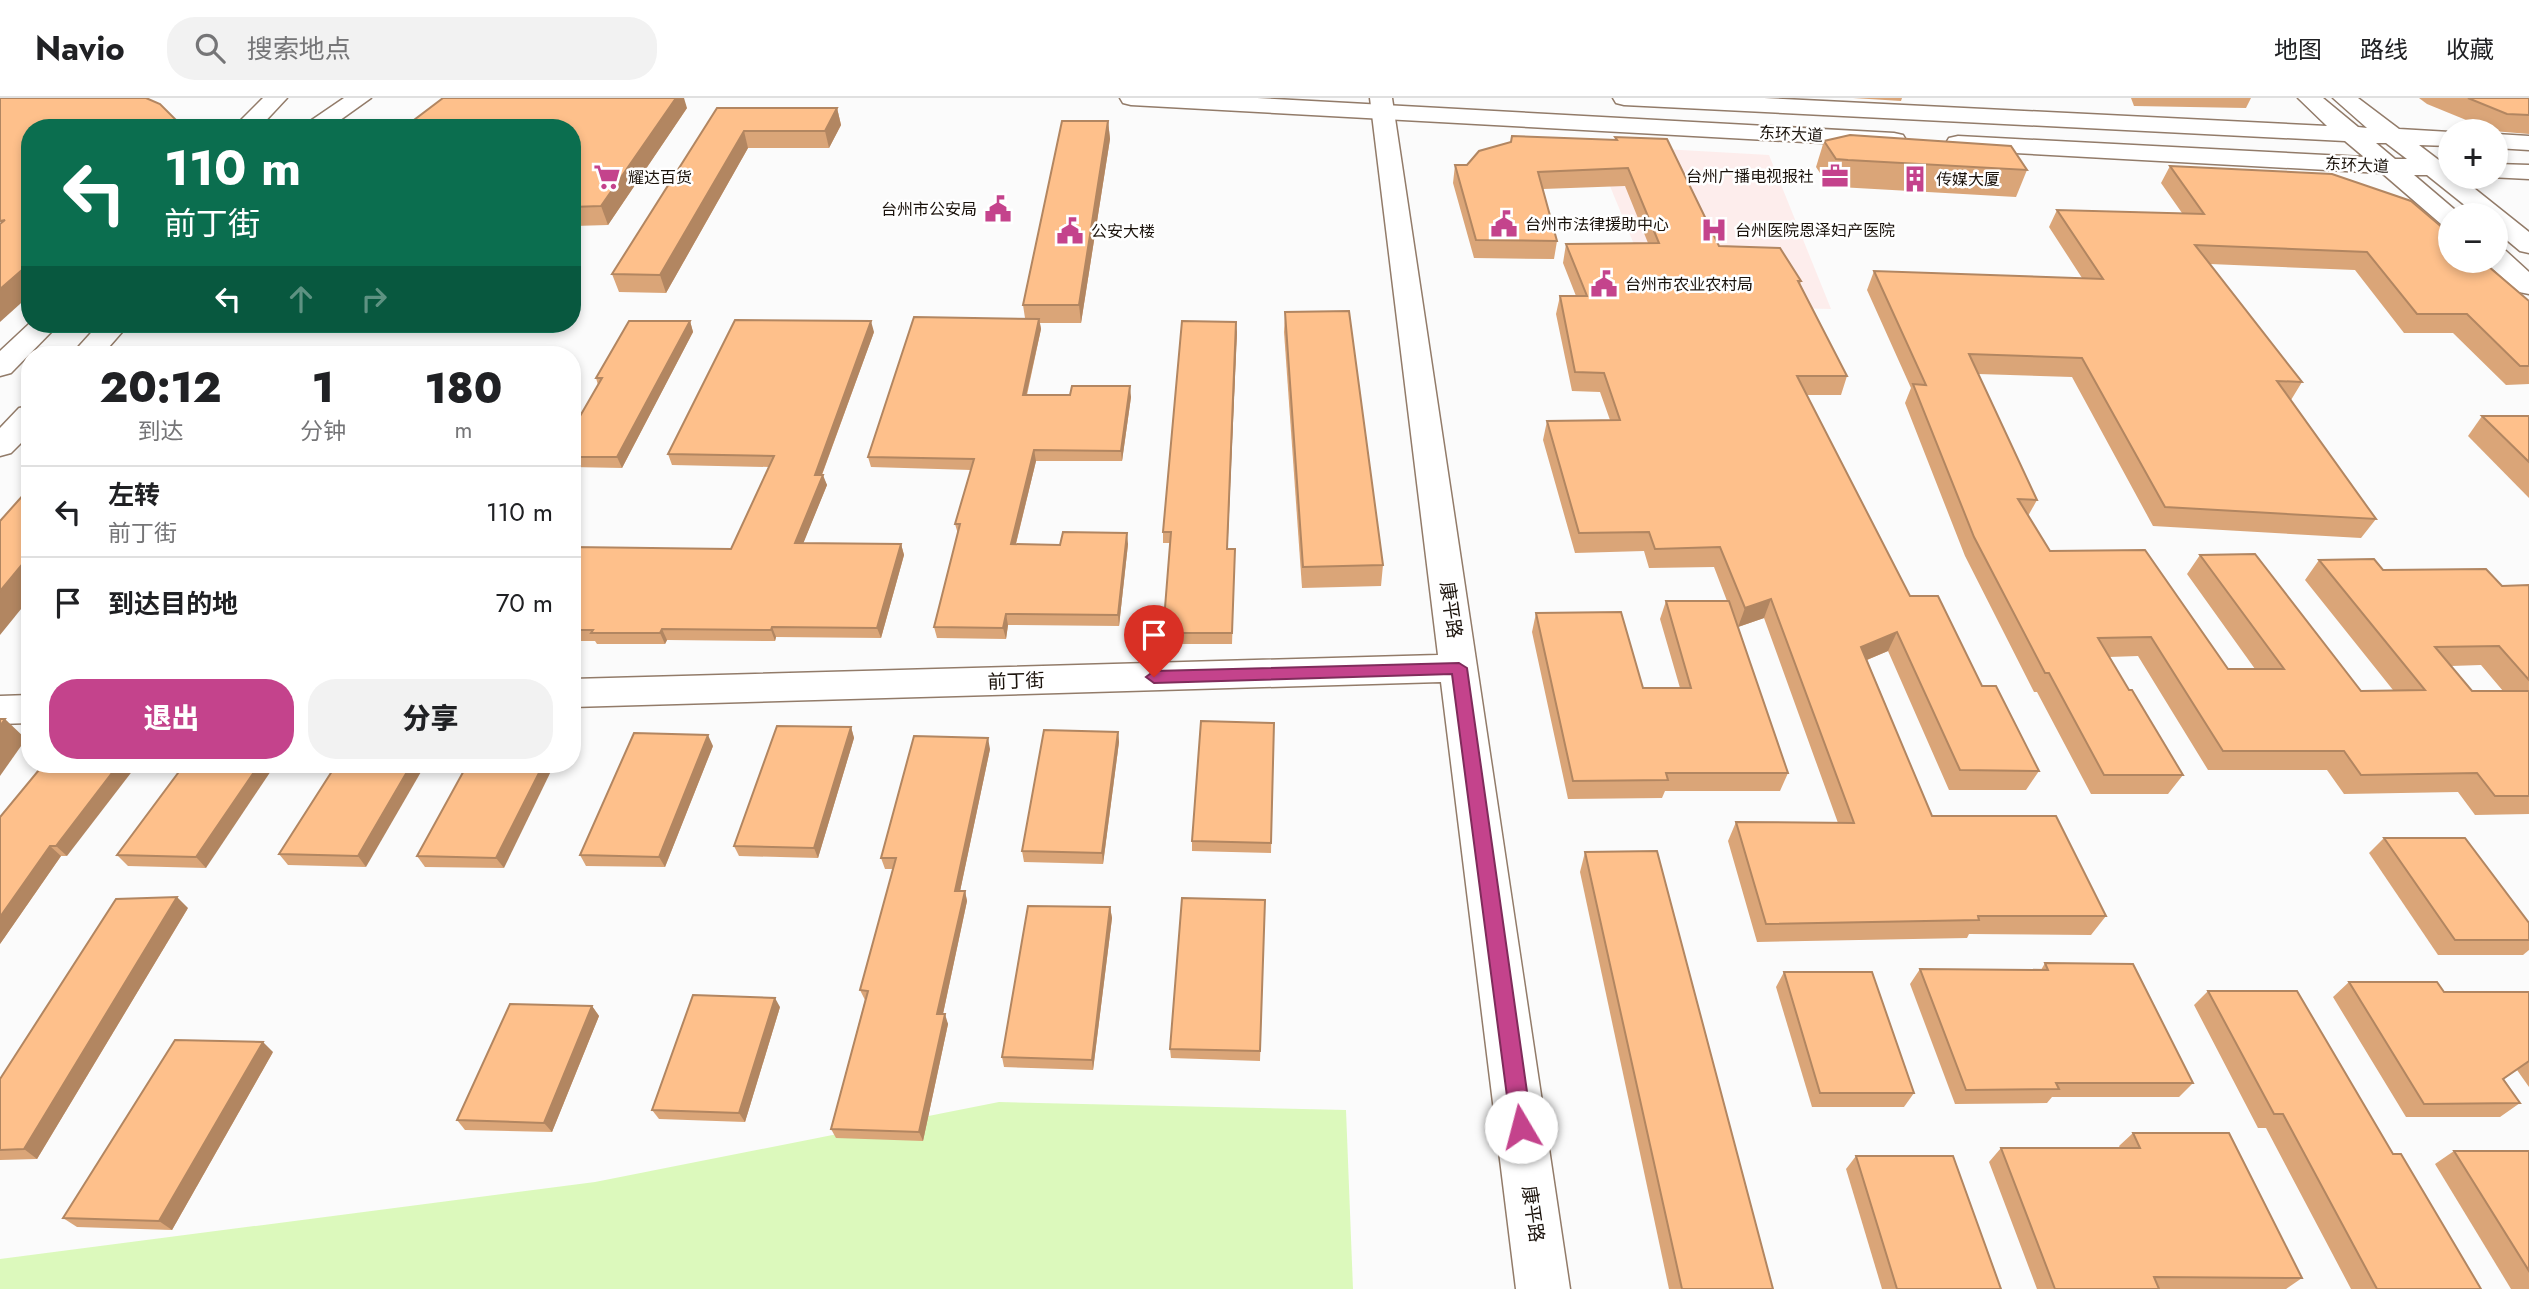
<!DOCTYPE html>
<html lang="zh">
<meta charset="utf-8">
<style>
body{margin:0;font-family:Jost,"Noto Sans SC",sans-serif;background:#f2f2f2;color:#202124;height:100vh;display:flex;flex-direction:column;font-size:26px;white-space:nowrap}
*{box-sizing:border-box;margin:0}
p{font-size:23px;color:#757577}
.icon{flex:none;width:38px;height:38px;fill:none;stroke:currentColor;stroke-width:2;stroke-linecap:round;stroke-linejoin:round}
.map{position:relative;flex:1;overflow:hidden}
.drawer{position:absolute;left:21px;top:248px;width:560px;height:427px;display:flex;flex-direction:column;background:#fff;border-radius:28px;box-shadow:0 4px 10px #0003}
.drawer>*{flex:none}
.banner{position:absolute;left:21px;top:21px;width:560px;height:214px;border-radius:28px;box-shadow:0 4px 10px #0003;background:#0b6e4f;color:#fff;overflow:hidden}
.fabs{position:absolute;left:2438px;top:21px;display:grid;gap:14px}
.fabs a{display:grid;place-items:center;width:70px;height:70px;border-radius:50%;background:#fff;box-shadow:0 4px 10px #0003;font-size:35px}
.pin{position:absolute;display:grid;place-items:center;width:60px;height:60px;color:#fff;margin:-72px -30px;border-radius:50% 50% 50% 0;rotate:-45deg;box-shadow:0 0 7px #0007}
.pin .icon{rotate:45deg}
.me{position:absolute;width:77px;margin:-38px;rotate:352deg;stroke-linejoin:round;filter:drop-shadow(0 0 5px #0008)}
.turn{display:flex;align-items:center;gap:24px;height:147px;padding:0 28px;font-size:32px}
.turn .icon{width:91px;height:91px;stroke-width:2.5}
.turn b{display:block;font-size:49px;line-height:60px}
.lanes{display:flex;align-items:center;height:66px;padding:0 28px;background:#0003;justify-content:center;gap:35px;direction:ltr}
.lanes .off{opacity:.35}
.eta{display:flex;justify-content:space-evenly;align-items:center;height:119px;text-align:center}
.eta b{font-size:42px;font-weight:800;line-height:49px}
.button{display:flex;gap:14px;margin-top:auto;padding:14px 28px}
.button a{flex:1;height:80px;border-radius:28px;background:#c4438c;color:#fff;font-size:28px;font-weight:800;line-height:80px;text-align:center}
.button a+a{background:#f2f2f2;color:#202124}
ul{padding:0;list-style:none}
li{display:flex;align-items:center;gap:21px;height:91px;padding:0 28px;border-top:2px solid #e0e0e0}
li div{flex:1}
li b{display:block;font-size:26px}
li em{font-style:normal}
header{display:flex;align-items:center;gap:42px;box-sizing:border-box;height:98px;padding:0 35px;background:#fff;border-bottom:2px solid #e0e0e0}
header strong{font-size:33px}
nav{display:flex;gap:38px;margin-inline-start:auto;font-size:24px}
.search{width:490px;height:63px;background:#f2f2f2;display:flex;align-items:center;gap:18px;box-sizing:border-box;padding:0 24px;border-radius:28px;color:#757577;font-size:26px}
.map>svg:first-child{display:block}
.medical{fill:#fdedec}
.green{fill:#dcf9bc}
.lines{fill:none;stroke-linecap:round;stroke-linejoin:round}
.secondary-casing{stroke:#927b69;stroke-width:3}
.primary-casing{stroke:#927b69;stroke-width:3}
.secondary{fill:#fff;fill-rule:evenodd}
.primary{fill:#fff;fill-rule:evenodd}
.wall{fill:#daa578;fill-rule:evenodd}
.shaded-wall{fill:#b28661}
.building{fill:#fec08b;stroke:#b28661;stroke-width:2}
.route{fill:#c4438c;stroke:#7f2c5b;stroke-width:2}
.labels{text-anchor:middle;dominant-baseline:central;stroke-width:5;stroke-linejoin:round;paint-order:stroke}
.far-street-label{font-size:16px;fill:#1b130c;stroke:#fff}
.far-poi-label{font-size:16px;fill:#1b130c;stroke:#fff;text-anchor:start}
.street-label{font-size:19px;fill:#1b130c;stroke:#fff}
</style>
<header>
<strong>Navio</strong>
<div class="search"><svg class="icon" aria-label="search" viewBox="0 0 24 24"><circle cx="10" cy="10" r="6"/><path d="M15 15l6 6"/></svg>搜索地点</div>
<nav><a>地图</a><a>路线</a><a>收藏</a></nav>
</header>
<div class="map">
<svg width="2529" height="1191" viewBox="0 0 2529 1191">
<rect width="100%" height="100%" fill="#fbfbfb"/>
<!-- medical -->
<path class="medical" d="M1593 47 1769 57 1831 211 1659 207Z"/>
<!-- green -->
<path class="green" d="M999 1004 1346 1012 1353 1191H0V1161L595 1084Z"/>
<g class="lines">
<!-- secondary casing -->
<g class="secondary-casing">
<g id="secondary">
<path d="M1370 0H1392L1570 1191H1516L1441 584 572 609V581L1438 557Z"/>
<path d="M30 597V625L0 626V598Z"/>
</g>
</g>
<!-- primary casing -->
<g class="primary-casing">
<g id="primary">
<path d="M263 0H287L259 30H233Z"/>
<path d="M344 0H371L329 30H300Z"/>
<path d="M1120 0H1257L1894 35 1903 37 1906 42 1903 47 1894 49 1131 7 1123 5Z"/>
<path d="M1613 0H1764L2327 28 2298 0H2323L2358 29 2367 30 2333 0H2358L2399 31 2450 34V48L2419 47 2440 63 2450 64V79H2460L2529 134V155L2520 153 2496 133V117H2477L2427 77H2414L2461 117H2450V128L2441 126 2382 75 1958 52 1949 50 1946 45 1949 40 1958 38 2364 59 2345 43 1624 7 1616 5ZM2376 45H2386L2407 61H2395Z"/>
<path d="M2496 36 2529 38V52L2496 50Z"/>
<path d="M2496 66 2529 67V81L2489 79H2496Z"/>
<path d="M2496 151 2506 153 2529 174V196L2519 194 2486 165 2485 163H2496Z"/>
<path d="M30 225 59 226 11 275 0 278V253Z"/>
<path d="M99 226H129L102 257H71Z"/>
<path d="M30 308V336L11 355 0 358V330L19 310Z"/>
</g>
</g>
<!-- secondary -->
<use href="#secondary" class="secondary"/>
<!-- primary -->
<use href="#primary" class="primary"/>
</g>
<!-- wall -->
<g class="wall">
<path d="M1853 0H1902L1901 3Z"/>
<path d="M2131 0H2251L2246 10 2134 8Z"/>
<path d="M2419 0H2529V36L2493 33 2427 6Z"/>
<path d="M687 10 608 127 574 128 572 131V30Z"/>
<path d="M717 10H837L841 27 829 50H748L666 195 619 194 612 176Z"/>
<path d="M1108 23 1110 41 1081 225H1040L1041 231 1027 297 1131 299 1122 363H1036L1016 446H1128L1119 528 1008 527 1006 541 937 540 934 529 958 436 955 426 971 372 871 369 868 359 1025 220 1023 207Z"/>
<path d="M1615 39 1719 148 1801 183 1800 186 1847 278 1841 297H1807L1910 498 1982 588 2039 673 2026 692H1949L1888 553 1867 562 1932 718 2106 818 2091 837 1969 836 1967 840 1757 844 1728 743 1736 724 1838 725 1764 520 1738 529 1788 675 1780 693H1665L1662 700 1568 701 1532 534 1536 515 1643 590H1680L1660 521 1666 503H1727L1714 469 1649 470 1644 453 1575 455 1543 342 1547 323 1610 322 1600 294 1572 293 1556 216 1560 198H1576L1563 165 1566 146 1648 145 1625 88 1543 91 1557 143 1554 161 1474 160 1453 85 1455 67H1467L1615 42Z"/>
<path d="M1824 43 2027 72 2016 99 1839 89 1828 87 1816 69Z"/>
<path d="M2170 68 2529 203V286L2506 287 2453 235H2404L2355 172 2210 166 2302 284 2291 302 2376 421 2361 440 2153 428 2072 279 1978 276 2037 402 2028 418 2050 453 2228 571H2255L2187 476 2200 457 2361 593 2393 592 2305 482 2319 462 2502 488 2529 487V716L2475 717 2458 694 2344 696 2327 672H2208L2138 558 2109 559 2129 592 2183 677 2168 696H2091L2037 594H2034L1965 458 1905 305 1911 290 1867 192 1874 173 2082 180 2049 129 2057 112 2182 115 2161 85ZM2481 567 2503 593H2472L2451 568Z"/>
<path d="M1285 214 1383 467 1381 488 1302 490 1284 234Z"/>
<path d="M690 223 693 234 622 370 572 369V332L598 287 596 280Z"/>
<path d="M874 234 822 377 827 387 803 445 901 446 904 457 881 540 776 539 775 543 667 542 665 546H597L595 543H572V449L731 451 769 369 672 367 668 356Z"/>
<path d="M1237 234 1227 451H1235L1232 546H1163V535L1170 445H1163V434Z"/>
<path d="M2482 318H2529V400L2468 338Z"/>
<path d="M1274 625 1271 755 1192 753V743Z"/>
<path d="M851 629 854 640 818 760 739 758 734 748Z"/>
<path d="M1118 634 1119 644 1103 766 1024 764 1022 753Z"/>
<path d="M713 648 665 769 586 768 580 757Z"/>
<path d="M990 651 960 793H965L967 803 943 916 948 926 923 1043 836 1040 831 1031 865 902 860 892 893 771H885L881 760Z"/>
<path d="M43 667 67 758H61L0 846Z"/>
<path d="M184 667 206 770 128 768 117 757Z"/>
<path d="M336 667 366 769 288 767 279 756Z"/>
<path d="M467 667 504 770 425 769 417 758Z"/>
<path d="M2384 740 2529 825V852L2523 857H2438L2369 755Z"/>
<path d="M1585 754 1773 1191H1669L1580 774Z"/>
<path d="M1265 802 1260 963 1171 960 1170 951Z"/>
<path d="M1110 809 1112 820 1093 972 1004 969 1002 959Z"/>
<path d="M188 810 37 1061 0 1062V981Z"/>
<path d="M2045 865 2193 985 2179 999H2052L2047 1005 1955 1006 1910 886 1920 871 2041 872Z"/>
<path d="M1784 874 1914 995 1904 1009H1812L1776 889Z"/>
<path d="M2349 884 2444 894H2529V989L2517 972 2504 981 2520 1005 2500 1019H2406L2333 899Z"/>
<path d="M2208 893 2393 1056 2481 1191H2351L2266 1030H2258L2194 907Z"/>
<path d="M592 908 599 918 552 1034 465 1032 457 1022Z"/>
<path d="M780 909 745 1024 659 1021 652 1012Z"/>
<path d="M273 954 172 1132 77 1129 63 1120Z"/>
<path d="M2133 1035 2302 1180 2286 1191H2037L1989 1064 2001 1050H2120L2119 1048Z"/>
<path d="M2454 1053H2529V1191H2511L2435 1066Z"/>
<path d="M1856 1058 2001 1191H1882L1846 1071Z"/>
</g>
<!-- shaded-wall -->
<g class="shaded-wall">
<path d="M676 0H684L687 10 608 127 601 108Z"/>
<path d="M837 10 841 27 829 50 825 33Z"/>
<path d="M1108 23 1110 41 1081 225 1079 207Z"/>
<path d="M744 33 748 50 666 195 660 177Z"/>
<path d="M30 165V197L0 224V191Z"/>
<path d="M1039 221 1041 231 1024 307 1023 297Z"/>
<path d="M690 223 693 234 622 370 617 359Z"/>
<path d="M871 223 874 234 818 387 815 377Z"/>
<path d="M1236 224 1237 234 1227 462V451Z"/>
<path d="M1130 288 1131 299 1122 363 1121 353Z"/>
<path d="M1034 352 1036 363 1013 457 1011 446Z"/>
<path d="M823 377 827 387 799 456 795 445Z"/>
<path d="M1127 435 1128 446 1119 528 1118 517Z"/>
<path d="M901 446 904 457 881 540 877 530Z"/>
<path d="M30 457V500L0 537V493Z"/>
<path d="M1771 501 1764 520 1738 529 1745 510Z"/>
<path d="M1006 516 1008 527 1006 541 1003 530Z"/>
<path d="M772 529 776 539 775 543 771 532Z"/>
<path d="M662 531 667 542 665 546 660 535Z"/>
<path d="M1897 534 1888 553 1852 568 1861 549Z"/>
<path d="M5 621 26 641 0 678V628Z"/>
<path d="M851 629 854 640 818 760 814 750Z"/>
<path d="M1118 634 1119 644 1103 766 1102 755Z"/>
<path d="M708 637 713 648 665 769 659 759Z"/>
<path d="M988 640 990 651 958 803 955 793Z"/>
<path d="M118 667H137L67 758 56 748Z"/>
<path d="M259 667H275L206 770 196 759Z"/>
<path d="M411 667H425L366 769 358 758Z"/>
<path d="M543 667H554L504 770 496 760Z"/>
<path d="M50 748 61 758 0 846V819Z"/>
<path d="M965 793 967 803 941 925 937 916Z"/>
<path d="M177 799 188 810 37 1061 24 1051Z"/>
<path d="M1110 809 1112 820 1093 972 1092 962Z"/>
<path d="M775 900 780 909 745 1024 739 1015Z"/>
<path d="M592 908 599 918 552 1034 544 1025Z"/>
<path d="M945 916 948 926 923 1043 919 1034Z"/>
<path d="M263 944 273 954 172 1132 159 1123Z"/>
</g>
<!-- building -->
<g class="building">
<path d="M0 0H146L160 6 184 30H30V165L0 191V126L5 122 0 123Z"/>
<path d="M443 0H676L601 108 572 109V30H406L410 25Z"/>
<path d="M2468 0H2529V17L2507 16Z"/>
<path d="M717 10H837L825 33H744L660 177 612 176Z"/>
<path d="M1062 23H1108L1079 207H1023Z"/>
<path d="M1850 37 2011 48 2027 72 1848 62 1836 61 1824 43Z"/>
<path d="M1512 38 1617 42 1615 39 1667 41 1719 148 1780 150 1801 183H1798L1847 278H1797L1910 498H1938L1982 588H1996L2039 673 1960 672 1897 534 1861 549 1932 718H2056L2106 818H1978L1979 822 1766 826 1736 724 1854 725 1771 501 1745 510 1720 449 1655 451 1649 434 1579 435 1547 323 1620 322 1604 275 1575 274 1560 198H1587L1566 146 1659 145 1628 70 1538 74 1557 143 1476 142 1455 67H1467L1479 53 1511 44Z"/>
<path d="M2170 68 2332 76 2411 103 2450 136V163H2482L2529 203V268H2520L2467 216H2417L2367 154 2195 147 2302 284 2277 283 2376 421 2165 409 2082 260 1969 256 2037 402 2018 401 2050 453 2145 452 2228 571H2284L2200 457 2255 456 2361 593 2425 592 2319 462 2374 461 2383 472 2486 471 2502 488 2529 487V582L2499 548 2435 549 2472 593H2529V698H2495L2477 675 2361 677 2344 653H2223L2151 539 2098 540 2129 592H2132L2183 677H2104L2049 575H2045L1974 439 1913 286 1926 287 1874 173 2103 181 2057 112 2204 116Z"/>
<path d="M1349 213 1383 467 1303 469 1285 214Z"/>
<path d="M914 219 1039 221 1023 297H1070L1072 288H1130L1121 353 1034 352 1011 446 1060 447 1063 434 1127 435 1118 517 1006 516 1003 530 934 529 960 426H955L974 361 868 359Z"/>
<path d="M735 222 871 223 815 377H823L795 445 901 446 877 530 772 529 771 532 662 531 660 535H591L593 532H572V449L731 451 774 358 668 356Z"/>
<path d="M629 223H690L617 359H572V332L602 280H596Z"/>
<path d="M1182 223 1236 224 1227 451H1235L1232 535H1163L1171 434H1163Z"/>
<path d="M2482 318H2529V364Z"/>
<path d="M25 395H30V457L0 493V423Z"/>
<path d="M1666 503H1729L1788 675H1666L1668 682 1573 683 1536 515 1621 514 1643 590H1691Z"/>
<path d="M0 621H5L0 628Z"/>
<path d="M1201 623 1274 625 1271 745 1192 743Z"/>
<path d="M777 628 851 629 814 750 734 748Z"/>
<path d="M1044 632 1118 634 1102 755 1022 753Z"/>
<path d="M634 635 708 637 659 759 580 757Z"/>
<path d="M914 638 988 640 955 793H965L937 916H945L919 1034 831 1031 868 893 860 892 896 760H881Z"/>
<path d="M43 667H118L56 748H50L0 819V719Z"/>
<path d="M184 667H259L196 759 117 757Z"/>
<path d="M336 667H411L358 758 279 756Z"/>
<path d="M467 667H543L496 760 417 758Z"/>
<path d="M2384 740H2465L2529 825V842H2455Z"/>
<path d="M1657 753 1773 1191H1682L1585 754Z"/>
<path d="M177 799 24 1051 0 1052V981L116 801Z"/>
<path d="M1182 800 1265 802 1260 953 1170 951Z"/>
<path d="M1028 808 1110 809 1092 962 1002 959Z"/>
<path d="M2045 865 2133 866 2193 985H2056L2059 991 1966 992 1920 871 2048 872Z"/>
<path d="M1784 874H1872L1914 995H1820Z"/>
<path d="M2349 884H2437L2444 894H2529V963L2503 981 2520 1005 2424 1006Z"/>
<path d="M2208 893H2297L2393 1056H2401L2481 1191H2377L2283 1016H2274Z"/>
<path d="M693 897 775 900 739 1015 652 1012Z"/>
<path d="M510 906 592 908 544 1025 457 1022Z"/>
<path d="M175 942 263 944 159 1123 63 1120Z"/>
<path d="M2133 1035H2229L2302 1180 2154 1179 2159 1191H2055L2001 1050H2140Z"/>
<path d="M2454 1053H2529V1173Z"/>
<path d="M1856 1058H1953L2001 1191H1897Z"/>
</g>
<!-- route -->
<path class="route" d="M1459 565 1467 570 1532 1029 1529 1036 1521 1039 1514 1036 1511 1029 1452 576 1154 585 1146 579 1154 573Z"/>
<!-- icons -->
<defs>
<g id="office-bare" transform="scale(2.1)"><path d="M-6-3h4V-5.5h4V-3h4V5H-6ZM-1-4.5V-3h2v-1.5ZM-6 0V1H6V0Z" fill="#c4438c" stroke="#fff" stroke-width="2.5" paint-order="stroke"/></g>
<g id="supermarket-bare" transform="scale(2.1)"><path d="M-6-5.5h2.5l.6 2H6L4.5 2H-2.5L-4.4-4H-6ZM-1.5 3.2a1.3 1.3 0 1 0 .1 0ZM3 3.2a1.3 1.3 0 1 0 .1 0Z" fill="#c4438c" stroke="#fff" stroke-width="2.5" paint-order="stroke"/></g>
<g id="building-bare" transform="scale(2.1)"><path d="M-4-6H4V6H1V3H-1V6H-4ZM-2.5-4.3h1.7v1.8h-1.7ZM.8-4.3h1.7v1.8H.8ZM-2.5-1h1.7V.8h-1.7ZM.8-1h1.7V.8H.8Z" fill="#c4438c" stroke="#fff" stroke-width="2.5" paint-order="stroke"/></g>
<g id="civic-bare" transform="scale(2.1)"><path d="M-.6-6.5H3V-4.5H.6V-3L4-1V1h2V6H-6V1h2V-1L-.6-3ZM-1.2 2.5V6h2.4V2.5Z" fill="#c4438c" stroke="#fff" stroke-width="2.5" paint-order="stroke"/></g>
<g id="hospital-bare" transform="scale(2.1)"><path d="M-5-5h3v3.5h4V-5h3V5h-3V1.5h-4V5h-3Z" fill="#c4438c" stroke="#fff" stroke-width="2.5" paint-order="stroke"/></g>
</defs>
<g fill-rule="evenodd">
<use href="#office-bare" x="1835" y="78"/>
<use href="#supermarket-bare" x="607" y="79"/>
<use href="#building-bare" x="1915" y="81"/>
<use href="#civic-bare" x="998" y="111"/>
<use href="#civic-bare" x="1504" y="126"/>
<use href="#hospital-bare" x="1714" y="132"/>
<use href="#civic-bare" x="1070" y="133"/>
<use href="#civic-bare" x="1604" y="186"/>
</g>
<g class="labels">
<!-- far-street labels -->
<g class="far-street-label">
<text transform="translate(1791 36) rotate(3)">东环大道</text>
<text transform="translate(2357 67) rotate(3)">东环大道</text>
</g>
<!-- far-poi labels -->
<g class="far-poi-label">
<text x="1814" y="78" text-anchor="end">台州广播电视报社</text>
<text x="628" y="79">耀达百货</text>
<text x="1936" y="81">传媒大厦</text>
<text x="977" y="111" text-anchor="end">台州市公安局</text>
<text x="1525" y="126">台州市法律援助中心</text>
<text x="1735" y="132">台州医院恩泽妇产医院</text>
<text x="1091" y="133">公安大楼</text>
<text x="1625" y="186">台州市农业农村局</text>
</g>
<!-- street labels -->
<g class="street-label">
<text transform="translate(1451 512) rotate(82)">康平路</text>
<text transform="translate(1016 583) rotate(-2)">前丁街</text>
<text transform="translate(1533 1116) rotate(82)">康平路</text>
</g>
</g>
</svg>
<div class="fabs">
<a>+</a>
<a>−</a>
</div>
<div class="pin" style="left:1154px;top:579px;background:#d93025"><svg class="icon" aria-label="arrive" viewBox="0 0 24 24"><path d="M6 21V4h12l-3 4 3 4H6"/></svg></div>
<svg class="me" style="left:1521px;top:1029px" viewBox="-20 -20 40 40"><circle r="19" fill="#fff"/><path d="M0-13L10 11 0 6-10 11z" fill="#c4438c"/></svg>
<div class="banner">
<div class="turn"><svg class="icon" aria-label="left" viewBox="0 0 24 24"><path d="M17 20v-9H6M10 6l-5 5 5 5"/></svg><div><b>110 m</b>前丁街</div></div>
<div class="lanes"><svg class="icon" aria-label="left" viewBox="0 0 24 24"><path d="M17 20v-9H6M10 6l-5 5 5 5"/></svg><svg class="icon off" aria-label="ahead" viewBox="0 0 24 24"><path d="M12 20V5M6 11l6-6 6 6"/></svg><svg class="icon off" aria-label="right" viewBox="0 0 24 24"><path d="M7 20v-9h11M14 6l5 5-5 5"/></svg></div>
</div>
<section class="drawer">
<div class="eta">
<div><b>20:12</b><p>到达</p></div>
<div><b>1</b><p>分钟</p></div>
<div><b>180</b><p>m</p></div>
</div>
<ul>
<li><svg class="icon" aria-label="left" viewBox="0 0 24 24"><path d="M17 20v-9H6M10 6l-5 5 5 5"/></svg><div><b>左转</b><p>前丁街</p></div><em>110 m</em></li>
<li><svg class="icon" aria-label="arrive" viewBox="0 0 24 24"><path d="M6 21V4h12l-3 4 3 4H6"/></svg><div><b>到达目的地</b></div><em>70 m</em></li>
</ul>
<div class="button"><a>退出</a><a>分享</a></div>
</section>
</div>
